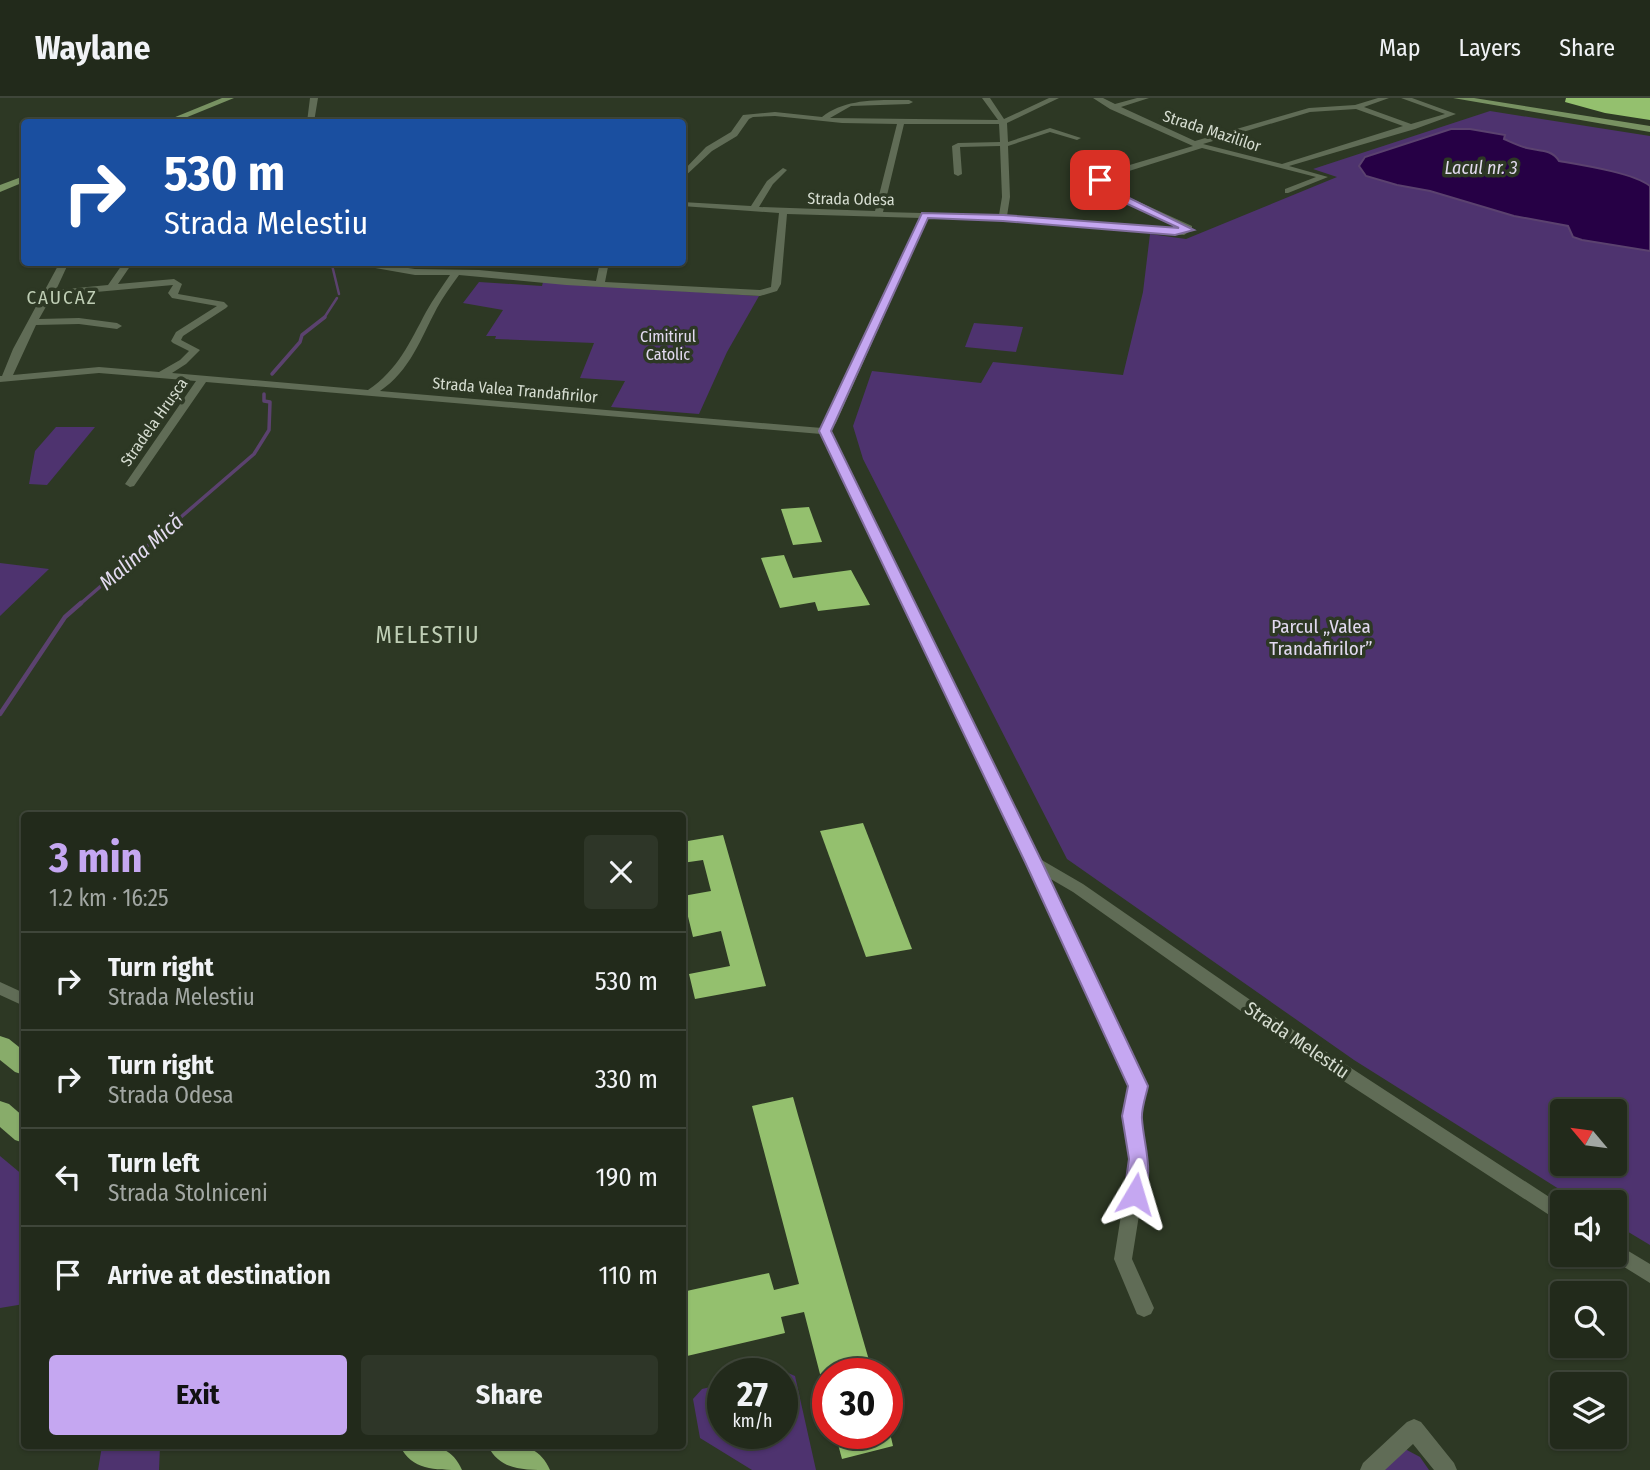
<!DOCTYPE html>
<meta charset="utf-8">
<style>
body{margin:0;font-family:"Fira Sans Condensed",sans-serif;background:#2e3628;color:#f1f3f6;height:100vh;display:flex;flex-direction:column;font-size:26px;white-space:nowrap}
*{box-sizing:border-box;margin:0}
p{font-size:23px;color:#a2a7a3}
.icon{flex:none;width:38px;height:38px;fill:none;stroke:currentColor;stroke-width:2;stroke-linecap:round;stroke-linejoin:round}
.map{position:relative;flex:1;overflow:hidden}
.drawer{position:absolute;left:21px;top:714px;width:665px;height:637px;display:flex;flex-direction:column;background:#222a1b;border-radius:7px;box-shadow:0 2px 5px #0004,0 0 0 2px #3f463a}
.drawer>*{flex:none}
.top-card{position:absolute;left:21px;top:21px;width:665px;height:147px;border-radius:7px;box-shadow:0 2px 5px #0004,0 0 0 2px #3f463a;background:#1a4fa0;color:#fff;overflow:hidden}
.needle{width:46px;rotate:299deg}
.fabs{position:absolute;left:1550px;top:1001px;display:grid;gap:14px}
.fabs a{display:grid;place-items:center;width:77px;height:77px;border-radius:7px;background:#222a1b;box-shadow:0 2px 5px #0004,0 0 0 2px #3f463a;font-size:35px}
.speed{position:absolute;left:707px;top:1260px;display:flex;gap:14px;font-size:35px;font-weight:700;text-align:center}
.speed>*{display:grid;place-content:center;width:91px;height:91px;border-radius:50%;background:#222a1b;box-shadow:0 2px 5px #0004,0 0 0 2px #3f463a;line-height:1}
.speed small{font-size:18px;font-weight:400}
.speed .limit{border:10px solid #d22;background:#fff;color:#111}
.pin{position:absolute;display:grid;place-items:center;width:60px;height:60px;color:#fff;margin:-30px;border-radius:14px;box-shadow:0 4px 10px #0006}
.me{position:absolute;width:77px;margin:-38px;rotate:7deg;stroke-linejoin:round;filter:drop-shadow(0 0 5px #0008)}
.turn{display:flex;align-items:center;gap:24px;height:147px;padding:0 28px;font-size:32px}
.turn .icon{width:91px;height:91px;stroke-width:2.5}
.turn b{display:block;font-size:49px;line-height:60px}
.round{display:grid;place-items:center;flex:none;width:74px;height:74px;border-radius:7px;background:#2e3628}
.headline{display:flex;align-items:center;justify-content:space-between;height:119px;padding:0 28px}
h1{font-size:42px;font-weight:700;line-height:52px;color:#c5a7f1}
.button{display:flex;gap:14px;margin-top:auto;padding:14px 28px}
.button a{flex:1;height:80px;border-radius:7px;background:#c5a7f1;color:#111;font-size:28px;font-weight:700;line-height:80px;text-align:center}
.button a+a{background:#2e3628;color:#f1f3f6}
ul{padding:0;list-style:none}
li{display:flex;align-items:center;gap:21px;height:98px;padding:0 28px;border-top:2px solid #3f463a}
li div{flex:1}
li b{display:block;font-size:26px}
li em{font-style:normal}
header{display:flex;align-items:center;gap:42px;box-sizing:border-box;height:98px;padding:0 35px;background:#222a1b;border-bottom:2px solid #3f463a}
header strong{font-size:33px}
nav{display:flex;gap:38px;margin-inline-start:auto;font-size:24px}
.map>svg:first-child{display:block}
.green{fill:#4e336f;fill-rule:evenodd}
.water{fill:#260045;stroke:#5b426f;stroke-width:2}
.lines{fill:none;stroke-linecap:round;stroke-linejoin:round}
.stream-far2{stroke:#5b426f;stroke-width:2.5}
.stream-far1{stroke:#5b426f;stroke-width:3.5}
.stream{stroke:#5b426f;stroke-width:4.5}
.building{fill:#94c06e}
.street{fill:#606c56;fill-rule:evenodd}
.primary{fill:#789262;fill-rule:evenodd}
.highway{fill:#88ac6a;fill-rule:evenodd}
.route{fill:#c5a7f1;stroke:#806d9d;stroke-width:2}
.labels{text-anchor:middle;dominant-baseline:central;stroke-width:7;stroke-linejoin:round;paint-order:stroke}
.far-street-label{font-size:16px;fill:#d6ddd1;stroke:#2d3824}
.far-park-label{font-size:16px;fill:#e2daf0;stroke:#2d3824}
.far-water-label{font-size:18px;font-style:italic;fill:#e3dbf0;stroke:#2d3824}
.far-quarter-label{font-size:19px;letter-spacing:2px;fill:#bfceb5;stroke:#2d3824}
.park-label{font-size:19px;fill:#e2daf0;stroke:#2d3824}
.street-label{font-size:19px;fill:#d6ddd1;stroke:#2d3824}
.water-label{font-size:21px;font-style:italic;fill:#e3dbf0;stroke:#2d3824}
.quarter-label{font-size:23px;letter-spacing:2px;fill:#bfceb5;stroke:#2d3824}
</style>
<header>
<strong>Waylane</strong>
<nav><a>Map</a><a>Layers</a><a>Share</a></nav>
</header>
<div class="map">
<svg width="1650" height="1372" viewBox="0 0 1650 1372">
<rect width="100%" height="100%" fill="#2d3824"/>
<!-- green -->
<g class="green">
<path d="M1490 13 1650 38V1147L1615 1126V1104L1578 1103 1354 962 1067 761 863 361 853 328 872 273 981 285 993 264 1123 277 1143 194 1150 136 1186 141 1337 79 1313 71ZM1563 1013H1615V1066H1563Z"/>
<path d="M479 184 542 188 543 184 759 198 727 254 699 316 611 309 625 283 580 280 594 245 495 241 496 238H486L503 212 463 205Z"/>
<path d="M974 225 1023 229 1016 254 965 249Z"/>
<path d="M56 329H95L47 387 29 386 35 353Z"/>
<path d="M0 465 49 471 0 518Z"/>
<path d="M0 1058 24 1078V1206L0 1210Z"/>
<path d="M779 1271 795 1278 816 1372H752L700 1340 693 1301 702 1291 723 1286V1335H782V1276H760Z"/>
<path d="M102 1348H160L159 1372H98Z"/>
<path d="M1405 1351 1420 1359 1429 1372H1383Z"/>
</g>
<!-- water -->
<path class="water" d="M1451 31H1470L1505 37 1504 41C1511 44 1519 48 1527 50 1539 53 1552 51 1559 63 1582 67 1634 75 1650 88V153L1582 142 1573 139 1568 128 1514 118 1430 93 1397 87 1366 78 1359 68 1365 59Z"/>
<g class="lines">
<!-- stream-far2 -->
<g class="stream-far2">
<path d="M332 167 339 196"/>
<path d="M324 220 337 200"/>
</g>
<!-- stream-far1 -->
<g class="stream-far1">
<path d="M272 276 300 244 302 237 325 219"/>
<path d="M79 507 254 356 269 332 270 304 264 303V296"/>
</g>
<!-- stream -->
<path class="stream" d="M0 616 65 519 81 505"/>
</g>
<!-- building -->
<g class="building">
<path d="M1566 0H1650V22L1605 15 1565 4Z"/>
<path d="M809 409 822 444 793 447 781 411Z"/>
<path d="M784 457 793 480 851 472 870 507 818 513 815 504 780 510 761 460Z"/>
<path d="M863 725 912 851 866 859 820 733Z"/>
<path d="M723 737 766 888 695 901 689 876 730 868 721 833 693 839 683 798 711 793 703 762 682 765V744Z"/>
<path d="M793 999 798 1017 873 1276H820L804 1214 781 1219 785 1235 687 1258 682 1234V1194L769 1175 774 1192 799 1186 752 1008Z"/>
<path d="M835 1335H890L893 1348 842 1361Z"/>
</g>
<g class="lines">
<!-- street -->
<g class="street">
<path d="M310 0H318L314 24H307Z"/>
<path d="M982 0H990L1004 21 1049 0H1059L1007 25 1008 44 1050 30 1081 40 1077 42 1050 34 1008 48 1010 99 1007 118 1182 131 1111 98 1096 82 1123 69 1193 48 1110 11 1093 0H1103L1115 6 1137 0H1149L1121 9 1195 43 1309 10 1355 7 1378 0H1389L1364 9 1411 26 1445 16 1401 0H1412L1456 16 1415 31 1289 68 1328 79 1288 95H1285V91L1316 79 1202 50 1129 73 1105 83 1117 94 1192 128V132L1184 137 1003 123 928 120 836 325 830 333 1040 761 1083 786 1305 940 1563 1108V1126L1293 950 1073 794 1049 780 1147 988 1140 1018 1148 1061 1132 1161 1154 1210 1151 1216 1144 1219 1137 1216 1114 1161 1130 1061 1122 1018 1129 988 1027 764 821 336 206 284 134 388 130 389 125 386 196 283 99 275 0 284V278H2L13 251 60 164H69L56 192 108 187 124 164H133L118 186 174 181 182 186 178 196 224 204 228 208 226 210 183 238 181 242 200 252 186 266 172 275 368 292C398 272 410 244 426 214 433 201 442 189 450 177H415L341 164H367L415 171 479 172 596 183 600 164H609L605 184 760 192 771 189 779 115 682 108V104L751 108 767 83 783 70 787 72 773 86 759 109 875 113 897 26 842 25 775 18 753 19 749 21 737 38 712 53 682 81V74L706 49 731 34 743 17 775 14 822 19C845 0 880 2 909 2L913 4 909 6 851 8 830 20 998 22ZM1356 11 1403 28 1282 66 1203 46 1310 14ZM904 26H999L1000 44 958 45 952 48 954 76 958 78 962 76 960 49 1000 48 1002 99 999 117 883 114ZM787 116 920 120 822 330 380 293C410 273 421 240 437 210 443 199 451 188 459 177L566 187 760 198 777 193 781 186ZM173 187 168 195 172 200 217 208 176 234 171 243 173 245 189 253 180 262 159 274 99 269 13 277 36 227 79 226 117 231 122 228 117 225 79 220 39 221 52 198Z"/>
<path d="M0 884 24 895V908L0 897Z"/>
<path d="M1615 1145 1650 1166V1185L1608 1159 1607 1157H1615Z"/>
<path d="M1414 1321 1421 1324 1454 1365 1457 1372H1434L1413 1346 1385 1372H1360L1363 1365 1407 1324Z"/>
</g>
<!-- primary -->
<g class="primary">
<path d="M222 0H234L175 24H163Z"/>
<path d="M1453 0H1474L1650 28V34Z"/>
<path d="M24 78V84L0 94V87Z"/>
</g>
<!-- highway -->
<g class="highway">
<path d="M0 938 9 941 24 953V977L15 974 0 962Z"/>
<path d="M0 1003 9 1006 24 1019V1045L15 1042 0 1029Z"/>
<path d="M400 1348C426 1346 450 1344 462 1372 434 1372 412 1372 400 1348Z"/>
<path d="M488 1348C514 1346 538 1344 550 1372 522 1372 500 1372 488 1348Z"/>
</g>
</g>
<!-- route -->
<path class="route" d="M1097 81H1103L1117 94 1194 132 1175 137 1003 123 928 120 831 333 1042 764 1148 988C1146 998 1141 1011 1142 1021 1144 1049 1155 1075 1142 1103L1135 1105 1127 1103 1124 1096 1129 1061 1122 1018 1128 988 1025 764 819 333 922 115 1003 117 1179 130 1110 98 1097 84Z"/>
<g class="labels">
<!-- far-street labels -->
<g class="far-street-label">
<text transform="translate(1212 33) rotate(18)">Strada Mazililor</text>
<text transform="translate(851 101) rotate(1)">Strada Odesa</text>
<text transform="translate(515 292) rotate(5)">Strada Valea Trandafirilor</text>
<text transform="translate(154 324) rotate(-55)">Stradela Hrușca</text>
</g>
<!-- far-park labels -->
<g class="far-park-label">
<text x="668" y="238">Cimitirul<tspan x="668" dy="18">Catolic</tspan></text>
</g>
<!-- far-water labels -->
<g class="far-water-label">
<text x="1481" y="70">Lacul nr. 3</text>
</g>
<!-- far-quarter labels -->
<g class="far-quarter-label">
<text x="62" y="199">CAUCAZ</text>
</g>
<!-- park labels -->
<g class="park-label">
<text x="1321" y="528">Parcul „Valea<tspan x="1321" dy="22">Trandafirilor”</tspan></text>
</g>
<!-- street labels -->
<g class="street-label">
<text transform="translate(1297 942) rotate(34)">Strada Melestiu</text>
</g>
<!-- water labels -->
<g class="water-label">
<text transform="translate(141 454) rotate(-41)">Malina Mică</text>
</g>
<!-- quarter labels -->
<g class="quarter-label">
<text x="428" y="537">MELESTIU</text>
</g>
</g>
</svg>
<div class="fabs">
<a><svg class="needle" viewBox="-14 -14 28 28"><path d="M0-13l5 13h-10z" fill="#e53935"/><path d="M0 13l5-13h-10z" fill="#a2a7a3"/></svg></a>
<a><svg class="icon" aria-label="sound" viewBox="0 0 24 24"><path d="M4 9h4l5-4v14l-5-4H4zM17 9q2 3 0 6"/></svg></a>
<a><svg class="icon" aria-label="search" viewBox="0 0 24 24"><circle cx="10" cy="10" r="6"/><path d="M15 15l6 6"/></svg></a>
<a><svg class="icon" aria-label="layers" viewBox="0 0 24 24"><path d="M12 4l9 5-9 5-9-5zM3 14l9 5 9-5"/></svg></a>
</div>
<div class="speed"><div>27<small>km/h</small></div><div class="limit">30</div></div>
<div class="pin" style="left:1100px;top:82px;background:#d93025"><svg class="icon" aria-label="arrive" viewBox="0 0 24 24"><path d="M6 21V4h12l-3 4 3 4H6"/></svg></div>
<svg class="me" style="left:1135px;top:1096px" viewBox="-20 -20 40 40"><path d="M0-17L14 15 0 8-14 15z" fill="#c5a7f1" stroke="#fff" stroke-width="4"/></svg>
<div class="top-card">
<div class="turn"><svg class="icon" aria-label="right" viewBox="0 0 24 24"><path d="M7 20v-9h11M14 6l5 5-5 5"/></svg><div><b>530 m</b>Strada Melestiu</div></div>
</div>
<section class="drawer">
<div class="headline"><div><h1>3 min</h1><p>1.2 km · 16:25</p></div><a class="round"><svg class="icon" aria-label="close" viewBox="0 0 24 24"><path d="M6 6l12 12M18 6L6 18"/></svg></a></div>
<ul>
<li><svg class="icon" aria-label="right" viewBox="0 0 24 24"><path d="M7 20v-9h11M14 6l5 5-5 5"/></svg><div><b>Turn right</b><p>Strada Melestiu</p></div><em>530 m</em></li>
<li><svg class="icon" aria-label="right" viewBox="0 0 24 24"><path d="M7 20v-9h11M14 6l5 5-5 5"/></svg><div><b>Turn right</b><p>Strada Odesa</p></div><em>330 m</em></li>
<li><svg class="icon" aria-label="left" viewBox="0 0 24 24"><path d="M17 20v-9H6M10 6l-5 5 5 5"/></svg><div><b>Turn left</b><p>Strada Stolniceni</p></div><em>190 m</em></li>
<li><svg class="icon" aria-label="arrive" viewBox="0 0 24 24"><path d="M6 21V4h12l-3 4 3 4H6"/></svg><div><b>Arrive at destination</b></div><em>110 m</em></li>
</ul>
<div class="button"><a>Exit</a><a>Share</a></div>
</section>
</div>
